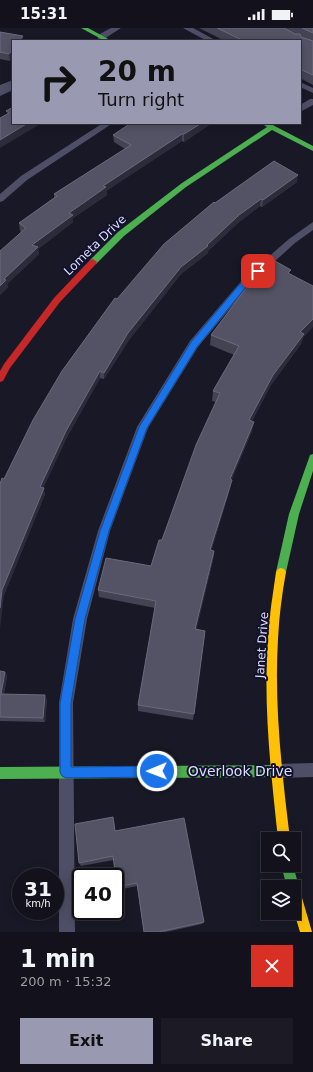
<!DOCTYPE html>
<meta charset="utf-8">
<style>
body{margin:0;font-family:"DejaVu Sans",sans-serif;background:#1c1b25;color:#f1f3f6;height:100vh;display:flex;flex-direction:column;font-size:15px;white-space:nowrap}
*{box-sizing:border-box;margin:0}
p{font-size:13px;color:#9d9ea3}
.icon{flex:none;width:22px;height:22px;fill:none;stroke:currentColor;stroke-width:2;stroke-linecap:round;stroke-linejoin:round}
.map{position:relative;height:904px;overflow:hidden}
.drawer{display:flex;flex-direction:column;background:#13121c;flex:1}
.drawer>*{flex:none}
.banner{position:absolute;left:12px;top:12px;width:289px;height:84px;border-radius:0px;box-shadow:0 2px 10px #0003,0 0 0 1px #32323b;background:#9999b2;color:#111;overflow:hidden}
.tools{position:absolute;left:261px;top:804px;display:grid;gap:8px}
.tools a{display:grid;place-items:center;width:40px;height:40px;border-radius:0px;background:#13121c;box-shadow:0 2px 10px #0003,0 0 0 1px #32323b;font-size:20px}
.speed{position:absolute;left:12px;top:840px;display:flex;gap:8px;font-size:20px;font-weight:700;text-align:center}
.speed>*{display:grid;place-content:center;width:52px;height:52px;border-radius:50%;background:#13121c;box-shadow:0 2px 10px #0003,0 0 0 1px #32323b;line-height:1}
.speed small{font-size:10px;font-weight:400}
.speed .limit{border:2px solid #111;border-radius:6px;background:#fff;color:#111}
.pin{position:absolute;display:grid;place-items:center;width:34px;height:34px;color:#fff;margin:-17px;border-radius:8px;box-shadow:0 2px 6px #0006}
.me{position:absolute;width:44px;margin:-22px;rotate:269deg;stroke-linejoin:round;filter:drop-shadow(0 0 3px #0008)}
.turn{display:flex;align-items:center;gap:14px;height:84px;padding:0 20px;font-size:18px}
.turn .icon{width:52px;height:52px;stroke-width:2.5}
.turn b{display:block;font-size:28px;line-height:34px}
.round{display:grid;place-items:center;flex:none;width:42px;height:42px;border-radius:0px;background:#1c1b25}
.headline{display:flex;align-items:center;justify-content:space-between;height:68px;padding:0 20px}
h1{font-size:24px;font-weight:700;line-height:30px}
.primary-button{display:flex;gap:8px;margin-top:auto;padding:8px 20px}
.primary-button a{flex:1;height:46px;border-radius:0px;background:#9999b2;color:#111;font-size:16px;font-weight:700;line-height:46px;text-align:center}
.primary-button a+a{background:#1c1b25;color:#f1f3f6}
.status{display:flex;justify-content:space-between;align-items:center;height:28px;padding:0 20px;background:#13121c;direction:ltr}
.status svg{height:11px;fill:currentColor}
.map>svg:first-child{display:block}
.lines{fill:none;stroke-linecap:round;stroke-linejoin:round}
.lane{fill:#4e4f66;fill-rule:evenodd}
.street{fill:#4e4f66;fill-rule:evenodd}
.fast{fill:#4caf50;fill-rule:evenodd}
.slow{fill:#ffc107;fill-rule:evenodd}
.jam{fill:#c62828;fill-rule:evenodd}
.wall{fill:#444354}
.shaded-wall{fill:#2c2b3a}
.building{fill:#545366;stroke:#6a697e}
.route{fill:#1a73e8;stroke:#114b97}
.labels{text-anchor:middle;dominant-baseline:central;stroke-width:4;stroke-linejoin:round;paint-order:stroke}
.street-label{font-size:12px;fill:#dedefe;stroke:#13122c}
.near-street-label{font-size:14px;fill:#dedefe;stroke:#13122c}
</style>
<div class="status"><b>15:31</b><svg viewBox="0 0 49 12"><path d="M0 12V9h3v3zM5 12V6h3v6zM10 12V3h3v9zM15 12V0h3v12zM26 1h20v11H26zM47 4h2v5h-2z"/></svg></div>
<div class="map">
<svg width="313" height="904" viewBox="0 0 313 904">
<rect width="100%" height="100%" fill="#191826"/>
<g class="lines">
<!-- lane -->
<g class="lane">
<path d="M111 0H121L104 11H98V7Z"/>
<path d="M183 0H193L217 13H207Z"/>
<path d="M300 54 313 60V65L300 59Z"/>
<path d="M310 71H313V77L300 84V77Z"/>
<path d="M103 95H113L27 152 3 173 0 174V166L21 148Z"/>
<path d="M313 194V202L295 215 251 255 198 319 148 400 110 503 87 591 73 675 75 904H59V675L73 591 98 503 137 399 190 313 243 251 289 211Z"/>
<path d="M313 735V749L277 750 272 748 270 743 272 738 277 736Z"/>
</g>
<!-- street -->
<path class="street" d="M13 52V62L0 68V57Z"/>
<!-- fast -->
<g class="fast">
<path d="M81 0H88L112 13H105Z"/>
<path d="M261 95H269L313 118V123L272 102 186 159 124 208 96 236H90V232L118 204 182 155 267 99Z"/>
<path d="M313 426V443L299 486 286 544 284 547 281 548 278 547 276 544 289 486 309 430 310 427Z"/>
<path d="M277 737 281 739 283 743 281 747 277 749 0 751V739Z"/>
<path d="M281 837H293L299 859 297 863 294 865V859H287Z"/>
</g>
<!-- slow -->
<g class="slow">
<path d="M281 540 284 541 286 544C282 566 279 588 278 611 274 677 282 745 290 811H278C271 745 263 677 268 610 269 588 273 566 276 544L278 541Z"/>
<path d="M294 857 298 859 300 863 312 904H300L294 884V859H290Z"/>
</g>
<!-- jam -->
<path class="jam" d="M93 231 97 234 96 236 60 274 10 340 3 353 0 354V343L4 336 54 270 90 232Z"/>
</g>
<!-- wall -->
<g class="wall">
<path d="M199 0H313V57L300 50V13H225Z"/>
<path d="M0 4 23 8V13H13L10 33 0 31Z"/>
<path d="M131 95H212L184 114 182 113 106 163 107 167 73 190V194L38 221 39 226 7 256 8 259 0 267 21 204 20 203 19 195 54 170V166L125 121 114 114 113 107Z"/>
<path d="M297 154 262 179 260 178 239 194 208 223V225L181 246 129 312 104 351 100 350 67 409 43 460 45 466 4 567V451L117 271 215 175Z"/>
<path d="M291 246 303 310 301 316 271 357 252 393V403L231 453 230 461 211 523H214L213 532 196 601 205 603 193 692 138 683V677L155 580 99 569 98 562 151 538 216 374 212 373 213 363 234 327 210 317 211 307Z"/>
<path d="M0 643 5 644 7 648 4 666 47 671 45 694 0 693Z"/>
<path d="M114 793 115 803 204 894 202 896 166 904H144L137 858 118 862 117 859 114 832 81 838 79 835Z"/>
</g>
<!-- shaded-wall -->
<g class="shaded-wall">
<path d="M23 8V13H19Z"/>
<path d="M13 21V30L10 33 9 26Z"/>
<path d="M28 95H42L0 120V112Z"/>
<path d="M202 95H212L184 114V106Z"/>
<path d="M182 106V113L106 163 107 167 73 190V194L38 221 39 226 7 256 8 259 0 267V258L4 251 32 217 69 185 103 158Z"/>
<path d="M298 147 297 154 262 179 263 172Z"/>
<path d="M261 171 260 178 239 194 208 223V225L181 246 129 312 104 351V345L128 305 181 239 207 217 239 187Z"/>
<path d="M313 291V299L303 310 301 316 271 357 247 402 249 392 273 347 300 304Z"/>
<path d="M100 343V350L67 409 41 465 40 459 66 403Z"/>
<path d="M254 394 252 403 231 453 230 461 209 531 210 522 230 451Z"/>
<path d="M44 460 45 466 4 567 0 601V580L2 562Z"/>
<path d="M214 523 213 532 195 609V601Z"/>
<path d="M5 644 7 648 3 670 1 666Z"/>
<path d="M45 667 47 671 45 694 43 690Z"/>
</g>
<!-- building -->
<g class="building">
<path d="M217 0H284L295 6H300L301 9 313 13V47L300 41V13H244Z"/>
<path d="M302 0H313V5Z"/>
<path d="M0 4 23 8 19 13H13V21L9 26 0 24Z"/>
<path d="M13 79V95H28L0 112V90L9 85 6 83Z"/>
<path d="M131 95H202L184 106H182L103 158 106 159 69 185 73 187 32 217 38 219 4 251 6 252 0 258V223L26 200 19 195 57 168 54 166 131 117 113 107Z"/>
<path d="M274 133 298 147 263 172 261 171 239 187 207 217 208 218 181 239 128 305 104 345 100 343 66 403 40 459 44 460 2 562 0 580V456L2 450 4 451 33 392 62 343 115 270 117 271 164 216 214 174 215 175Z"/>
<path d="M275 233 291 242 288 245 313 258V291L300 304 304 306 273 347 249 392 254 394 230 451 232 452 210 522 214 523 195 601 205 603 194 686 138 677 156 573 98 562 106 530 151 538 159 512H162L196 417 220 365 213 363 239 318 211 307 247 259Z"/>
<path d="M0 643 5 644 1 666 45 667 43 690 0 689Z"/>
<path d="M113 789 115 803 184 790 204 894 158 904H144L137 855 117 859 113 828 79 835 75 796Z"/>
</g>
<!-- route -->
<path class="route" d="M258 240 261 241V245L250 254 197 319 147 400 109 503 85 591 71 675V739L157 738 161 739 162 743 161 747 157 749 66 750 62 748 60 744V675L75 591 100 503 139 399 191 314 244 251Z"/>
<g class="labels">
<!-- street labels -->
<g class="street-label">
<text transform="translate(95 217) rotate(-44)">Lometa Drive</text>
<text transform="translate(262 617) rotate(-86)">Janet Drive</text>
</g>
<!-- near-street labels -->
<g class="near-street-label">
<text x="240" y="743">Overlook Drive</text>
</g>
</g>
</svg>
<div class="tools">
<a><svg class="icon" aria-label="search" viewBox="0 0 24 24"><circle cx="10" cy="10" r="6"/><path d="M15 15l6 6"/></svg></a>
<a><svg class="icon" aria-label="layers" viewBox="0 0 24 24"><path d="M12 4l9 5-9 5-9-5zM3 14l9 5 9-5"/></svg></a>
</div>
<div class="speed"><div>31<small>km/h</small></div><div class="limit">40</div></div>
<div class="pin" style="left:258px;top:243px;background:#d93025"><svg class="icon" aria-label="arrive" viewBox="0 0 24 24"><path d="M6 21V4h12l-3 4 3 4H6"/></svg></div>
<svg class="me" style="left:157px;top:743px" viewBox="-20 -20 40 40"><circle r="17" fill="#1a73e8" stroke="#fff" stroke-width="3"/><path d="M0-11L8 9 0 5-8 9z" fill="#fff"/></svg>
<div class="banner">
<div class="turn"><svg class="icon" aria-label="right" viewBox="0 0 24 24"><path d="M7 20v-9h11M14 6l5 5-5 5"/></svg><div><b>20 m</b>Turn right</div></div>
</div>
</div>
<section class="drawer">
<div class="headline"><div><h1>1 min</h1><p>200 m · 15:32</p></div><a class="round" style="background:#d93025;color:#fff"><svg class="icon" aria-label="close" viewBox="0 0 24 24"><path d="M6 6l12 12M18 6L6 18"/></svg></a></div>
<div class="primary-button"><a>Exit</a><a>Share</a></div>
</section>
